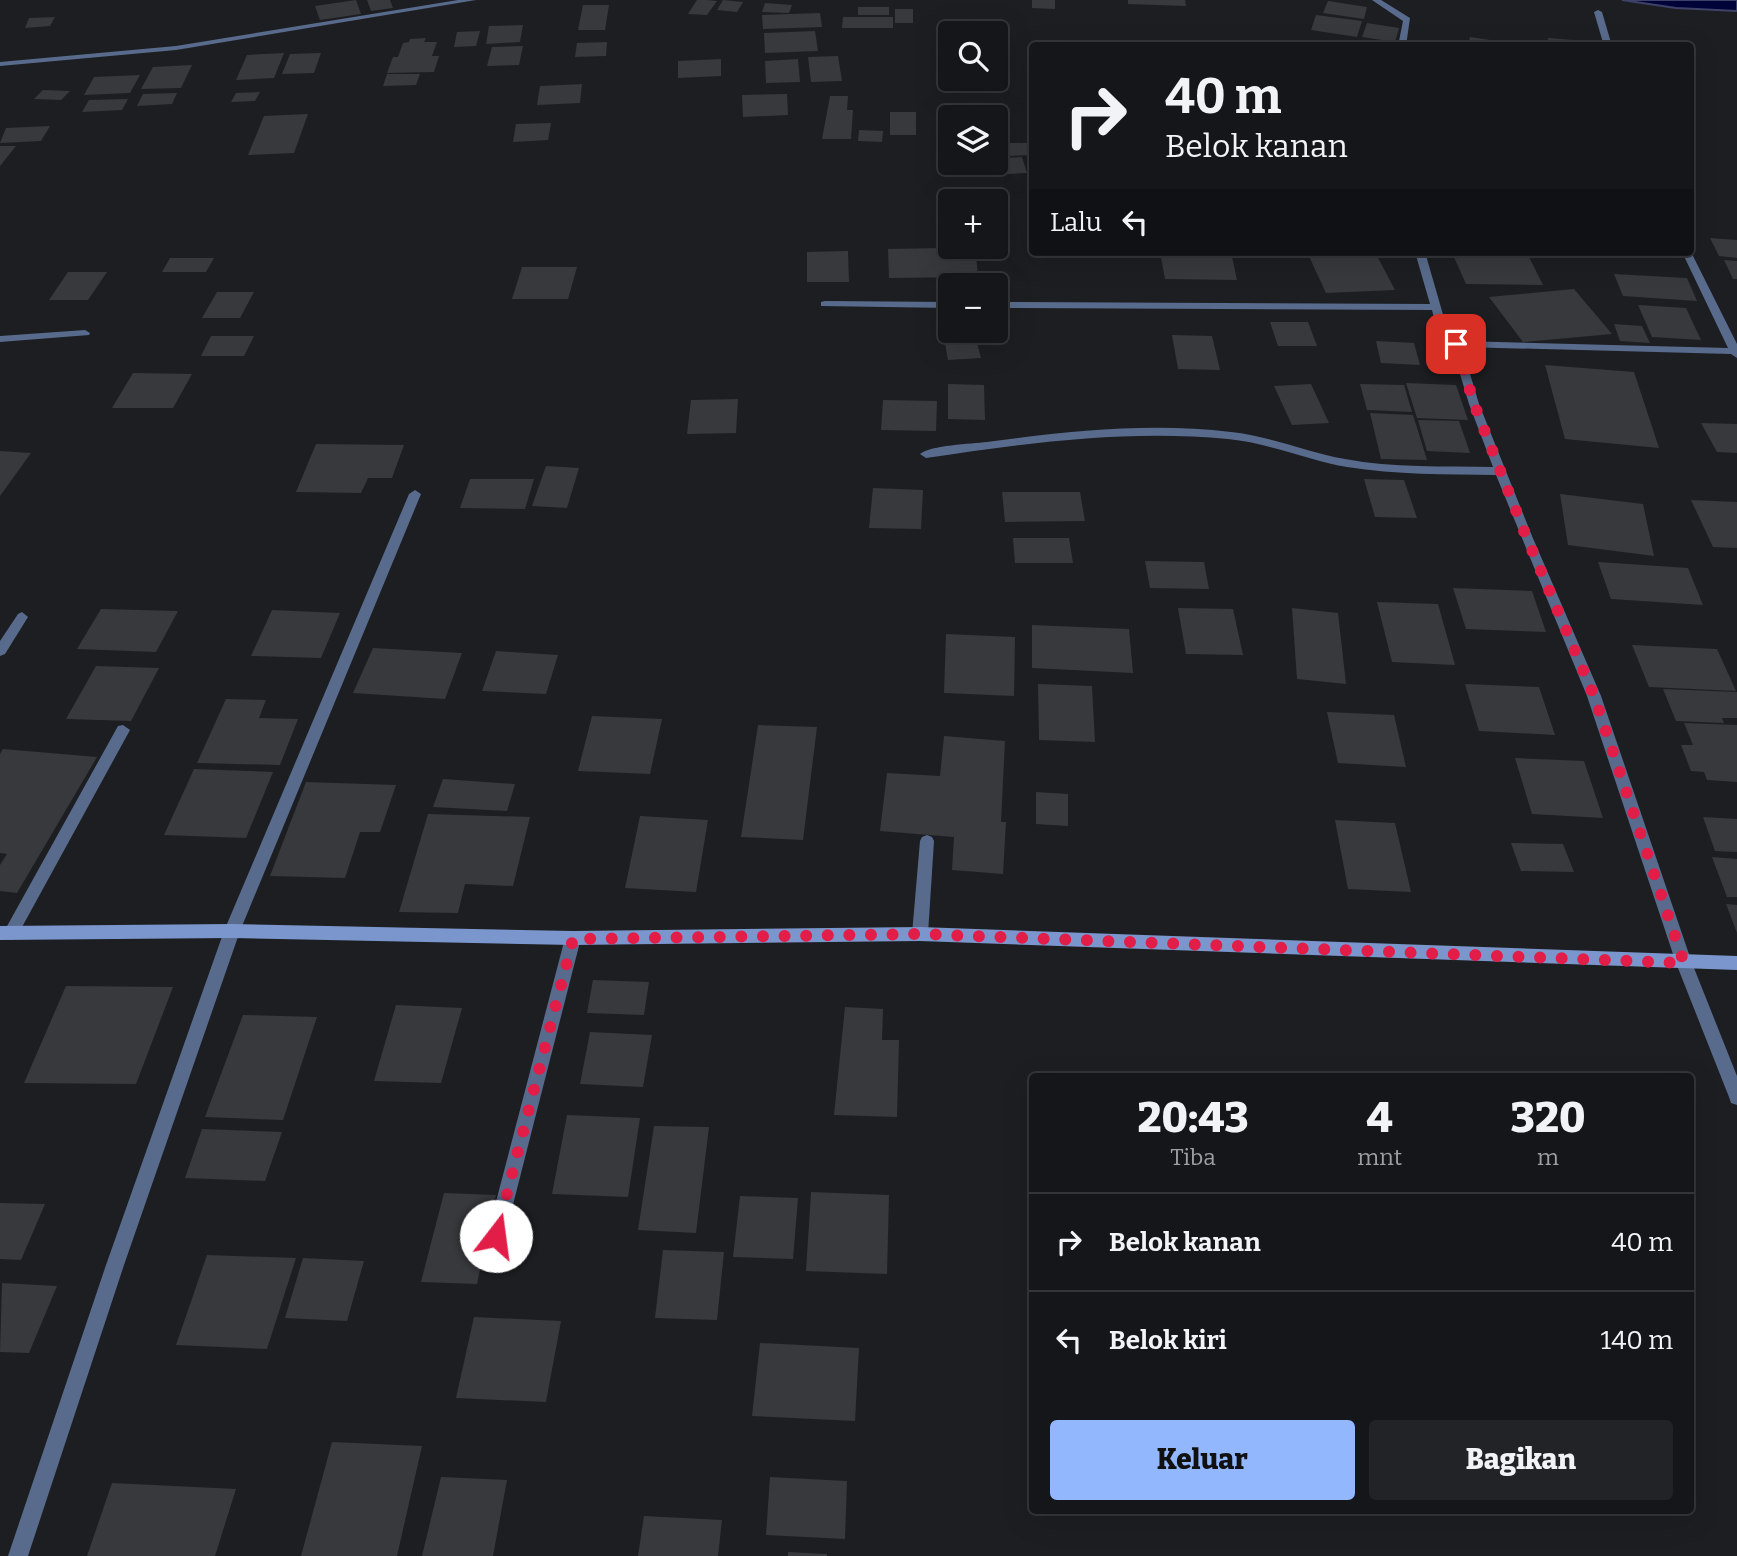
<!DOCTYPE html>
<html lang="id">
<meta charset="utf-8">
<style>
body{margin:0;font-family:Bitter,serif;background:#222327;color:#f1f3f6;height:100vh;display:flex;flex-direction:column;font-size:26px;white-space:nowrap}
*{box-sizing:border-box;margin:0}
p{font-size:23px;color:#9d9fa2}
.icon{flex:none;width:38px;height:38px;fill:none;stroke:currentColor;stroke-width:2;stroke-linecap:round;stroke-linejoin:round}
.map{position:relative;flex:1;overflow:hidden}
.details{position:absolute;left:1029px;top:1073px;width:665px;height:441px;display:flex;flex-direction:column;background:#15161a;border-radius:7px;box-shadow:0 7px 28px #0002,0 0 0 2px #343539}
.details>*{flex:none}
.top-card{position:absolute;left:1029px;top:42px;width:665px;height:214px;border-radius:7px;box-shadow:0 7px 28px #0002,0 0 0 2px #343539;background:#15161a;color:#f1f3f6;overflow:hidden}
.fabs{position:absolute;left:938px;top:21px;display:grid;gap:14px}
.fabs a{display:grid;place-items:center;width:70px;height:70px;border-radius:7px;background:#15161a;box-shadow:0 7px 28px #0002,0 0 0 2px #343539;font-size:35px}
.pin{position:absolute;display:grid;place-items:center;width:60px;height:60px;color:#fff;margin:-30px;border-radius:14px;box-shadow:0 4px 10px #0006}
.me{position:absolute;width:77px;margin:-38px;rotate:15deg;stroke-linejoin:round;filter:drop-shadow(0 0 5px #0008)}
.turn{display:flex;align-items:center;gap:24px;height:147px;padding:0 21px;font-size:32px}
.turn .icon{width:91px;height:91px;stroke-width:2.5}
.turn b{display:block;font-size:49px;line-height:60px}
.then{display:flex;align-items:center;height:66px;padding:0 21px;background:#0003;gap:14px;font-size:26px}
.eta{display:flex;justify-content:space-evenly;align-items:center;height:119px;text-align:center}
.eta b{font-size:42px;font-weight:800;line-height:49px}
.button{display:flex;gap:14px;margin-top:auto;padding:14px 21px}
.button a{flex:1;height:80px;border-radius:7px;background:#93b7fd;color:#111;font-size:28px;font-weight:800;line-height:80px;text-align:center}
.button a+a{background:#222327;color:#f1f3f6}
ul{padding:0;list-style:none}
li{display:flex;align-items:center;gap:21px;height:98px;padding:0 21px;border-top:2px solid #343539}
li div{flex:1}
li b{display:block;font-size:26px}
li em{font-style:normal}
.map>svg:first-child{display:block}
.water{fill:#000338;stroke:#3f4268;stroke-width:2}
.building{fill:#37393d}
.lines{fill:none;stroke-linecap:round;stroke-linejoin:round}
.lane{fill:#596b8c;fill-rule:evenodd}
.street{fill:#596b8c;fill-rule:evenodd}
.secondary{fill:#7b96cc;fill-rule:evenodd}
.route{stroke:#e11d48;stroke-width:12;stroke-dasharray:0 21.6}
</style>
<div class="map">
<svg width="1737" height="1556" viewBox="0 0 1737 1556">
<rect width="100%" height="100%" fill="#1c1e22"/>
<!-- water -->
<path class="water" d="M1622 0H1737V11L1676 8Z"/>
<!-- building -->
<g class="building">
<path d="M356 0 361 14 320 20 315 6Z"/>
<path d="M367 0H390L393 8 371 11Z"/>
<path d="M697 0H707L717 1 707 15 688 14Z"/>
<path d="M723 0 743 2 737 12 717 10Z"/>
<path d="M1032 0H1055V9L1032 8Z"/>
<path d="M1128 0H1185L1186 6 1128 4Z"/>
<path d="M1328 1 1367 7 1364 19 1323 13Z"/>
<path d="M765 3 792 5 789 13 762 12Z"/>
<path d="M583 5H609L605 30H578Z"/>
<rect x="858" y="7" width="31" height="8"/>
<rect x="895" y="9" width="18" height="14"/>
<path d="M820 13 822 27 763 29 762 15Z"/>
<path d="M1316 15 1362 21 1357 37 1311 30Z"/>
<path d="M55 17 50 26 25 28 29 18Z"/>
<path d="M843 17H893V28H842Z"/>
<path d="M1367 23 1399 28 1395 42 1362 37Z"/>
<path d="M523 25 520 42 486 44 489 26Z"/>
<path d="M480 31 476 46 454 47 457 32Z"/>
<path d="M815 31 818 51 765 53 764 33Z"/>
<path d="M1470 37 1497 41 1496 46H1468Z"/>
<path d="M426 38 424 42H437L432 56H439L434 72 387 73 393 57H398L403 43 409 42 410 39Z"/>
<path d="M1548 38 1573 40 1574 46H1549Z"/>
<path d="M607 42 606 56 575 57 577 43Z"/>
<path d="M523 46 519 65 487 66 492 47Z"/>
<path d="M284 53 274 78 236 80 247 55Z"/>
<path d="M321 53 314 73 282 74 290 54Z"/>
<path d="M838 56 842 81 811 82 808 57Z"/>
<path d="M721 59V76L678 78V61Z"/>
<path d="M798 59 800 82 766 83 765 61Z"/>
<path d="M192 65 181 88 141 89 153 67Z"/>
<path d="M387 74H420L416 85 383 86Z"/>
<path d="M140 75 130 93 84 95 94 77Z"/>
<path d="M582 84 580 103 537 105 540 86Z"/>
<path d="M43 90 70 91 61 100 34 99Z"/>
<path d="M260 92 255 101 231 102 236 93Z"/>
<path d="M177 93 172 104 137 106 143 94Z"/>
<path d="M787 94 788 115 743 117 742 95Z"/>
<path d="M830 96H848L847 110H853L851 139H822Z"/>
<path d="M128 99 122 110 82 112 89 100Z"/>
<path d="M956 109H1000L1002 129H996V117H957Z"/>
<rect x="890" y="112" width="26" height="23"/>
<path d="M308 114 294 153 248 155 264 116Z"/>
<path d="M551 123 548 140 513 142 516 124Z"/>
<path d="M50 126 41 141 0 143 6 128Z"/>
<path d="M859 130 883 131 882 142 858 141Z"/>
<path d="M1006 143H1027L1031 155 1010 156Z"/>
<path d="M0 146H16L0 166Z"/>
<path d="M1022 157 1027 173 1008 174 1003 158Z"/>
<path d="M1710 238 1737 240V258L1719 256Z"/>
<path d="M944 248 945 256 976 255 978 277 889 278 888 249Z"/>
<path d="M848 251 849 282H807V252Z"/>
<path d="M1160 252H1231L1237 280 1165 279Z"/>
<path d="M1307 252H1375L1395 290 1326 293Z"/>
<path d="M1453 255 1529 257 1543 285 1466 284Z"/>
<path d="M170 258H214L206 272H162Z"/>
<path d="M1724 260 1737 261V279H1733Z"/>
<path d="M522 267H577L568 299H512Z"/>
<path d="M68 272H107L88 300H49Z"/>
<path d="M1614 274 1687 278 1697 301 1623 296Z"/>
<path d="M1574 289 1612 334 1523 342 1489 297Z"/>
<path d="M217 292H254L240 318H202Z"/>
<path d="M1638 305 1686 308 1701 340 1652 337Z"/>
<path d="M1270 322H1308L1317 346H1278Z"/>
<path d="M1614 324 1642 326 1650 343 1620 341Z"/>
<path d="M974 332 981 358 948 360 943 333Z"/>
<path d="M1172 335 1212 336 1220 370 1178 369Z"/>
<path d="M211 336H254L244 356H201Z"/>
<path d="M1376 341 1414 343 1420 365 1381 363Z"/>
<path d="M1545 365 1634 372 1659 448 1565 439Z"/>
<path d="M133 373 192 374 173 408H112Z"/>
<path d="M1406 383 1456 385 1468 420 1417 418Z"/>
<path d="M948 384 984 385 985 420 948 419Z"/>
<path d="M1311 384 1329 423 1292 425 1274 386Z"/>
<path d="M1360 384 1404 385 1412 412 1367 410Z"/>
<path d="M738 399 736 433 687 434 691 400Z"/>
<path d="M883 400 937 401 936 431 881 430Z"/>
<path d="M1370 413 1413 415 1427 460 1381 459Z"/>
<path d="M1418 420 1459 421 1470 453 1427 451Z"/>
<path d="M1701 423 1737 424V453L1717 452Z"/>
<path d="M316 444 404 445 392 478H368L361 493 296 492Z"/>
<path d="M0 451 31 453 0 496Z"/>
<path d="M546 466 579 468 567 508 532 506Z"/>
<path d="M470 479H534L525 509 460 508Z"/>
<path d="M1364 479 1404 480 1417 518 1375 517Z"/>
<path d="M873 488 923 490 921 529 869 528Z"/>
<path d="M1002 492H1080L1085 521 1005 522Z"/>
<path d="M1560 494 1643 504 1654 556 1568 545Z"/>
<path d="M1691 500 1737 502V548L1713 547Z"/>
<path d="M1013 538H1069L1073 563H1015Z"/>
<path d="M1145 561 1204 562 1209 589 1150 588Z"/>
<path d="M1598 562 1688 568 1703 605 1611 599Z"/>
<path d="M1453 588 1532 591 1546 632 1466 629Z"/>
<path d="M1377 602 1438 604 1455 665 1392 662Z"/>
<path d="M1178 608 1233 609 1243 655 1186 654Z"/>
<path d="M1292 608 1338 613 1346 684 1297 679Z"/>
<path d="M101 609 178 611 156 652 77 649Z"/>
<path d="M272 610 340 613 321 658 251 656Z"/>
<path d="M1032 625 1129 629 1133 673 1032 668Z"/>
<path d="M946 634 1015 637 1014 696 944 693Z"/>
<path d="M1632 645 1717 649 1736 691 1649 687Z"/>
<path d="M373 648 462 653 445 699 353 693Z"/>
<path d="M496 651 558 655 546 694 482 691Z"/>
<path d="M96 666 159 668 131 721 66 719Z"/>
<path d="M1038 684 1092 686 1095 742 1039 740Z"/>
<path d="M1465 684 1539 687 1555 735 1479 731Z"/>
<path d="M1663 689 1737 692V718H1722L1724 723 1676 721Z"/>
<path d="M226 699 266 700 259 718 298 719 280 765 197 763Z"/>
<path d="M1327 712 1394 715 1406 767 1338 763Z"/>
<path d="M592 716 662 719 650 774 578 771Z"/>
<path d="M1684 723 1737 725V782L1707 780 1704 772 1691 771 1681 745H1693Z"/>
<path d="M758 725 817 727 803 840 741 837Z"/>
<path d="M944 736 1005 741 1001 822H1006L1003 874 952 870 954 837 880 831 887 773 940 776Z"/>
<path d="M3 749 97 757 17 893 0 891V865L7 854 0 853V754Z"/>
<path d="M1515 758 1584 761 1603 818 1532 814Z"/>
<path d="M194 769 273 772 246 838 164 835Z"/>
<path d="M443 779 515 784 507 811 433 807Z"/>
<path d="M306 782 396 785 380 832H360L345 878 270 876Z"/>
<path d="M1036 792 1068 794V826L1036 824Z"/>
<path d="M428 814 530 817 513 886 465 884 458 913 399 912Z"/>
<path d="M640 816 708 820 696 892 625 888Z"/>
<path d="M1703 817 1737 819V852L1715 851Z"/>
<path d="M1335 820 1395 823 1411 892 1348 889Z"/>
<path d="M1511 843 1563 844 1574 872 1521 871Z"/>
<path d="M1712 857 1737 859V897H1727Z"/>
<path d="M1726 904 1737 905V933Z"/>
<path d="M593 980 649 982 644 1015 587 1013Z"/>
<path d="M66 986 173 987 136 1084 24 1083Z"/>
<path d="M396 1005 462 1008 441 1083 374 1081Z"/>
<path d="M845 1007 883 1009 882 1040H899L897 1117 834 1115Z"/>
<path d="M243 1015 317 1017 283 1120 205 1117Z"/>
<path d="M590 1032 652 1035 643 1087 580 1084Z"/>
<path d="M567 1115 640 1118 628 1197 552 1194Z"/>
<path d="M654 1126 709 1127 696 1233 638 1230Z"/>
<path d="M202 1129 282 1132 265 1181 185 1178Z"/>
<path d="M811 1192 889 1195 887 1274 806 1271Z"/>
<path d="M444 1193 496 1195 477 1284 421 1282Z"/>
<path d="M740 1196 798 1198 793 1259 733 1257Z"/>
<path d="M0 1203 45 1204 21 1260 0 1259Z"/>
<path d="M663 1250 724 1252 717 1320 655 1318Z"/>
<path d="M207 1255 296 1258 267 1349 176 1345Z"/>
<path d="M303 1258 364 1261 347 1321 285 1318Z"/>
<path d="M2 1283 57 1286 29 1353 0 1352Z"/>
<path d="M474 1317 561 1321 546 1402 456 1398Z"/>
<path d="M760 1343 859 1348 855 1421 752 1416Z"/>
<path d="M332 1442 422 1446 397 1556H301Z"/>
<path d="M441 1477 507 1480 493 1556H422Z"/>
<path d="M770 1477 847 1481 845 1539 766 1535Z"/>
<path d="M112 1483 236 1489 215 1556H87Z"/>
<path d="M644 1516 722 1520 718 1556H638Z"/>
<path d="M788 1552 827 1554V1556H788Z"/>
</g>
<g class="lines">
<!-- lane -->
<g class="lane">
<path d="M123 725 130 730 16 938 11 940 6 938 3 933 6 928 118 726Z"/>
<path d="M927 835 932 837 934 841 928 934 925 939 920 941 915 939 912 934 920 841 922 837Z"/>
</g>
<!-- street -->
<g class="street">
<path d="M458 0H476L176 50 0 66V62L176 46Z"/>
<path d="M1372 0H1381L1410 18 1406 46H1398L1403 21Z"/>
<path d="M1598 10 1602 12 1612 46H1604L1594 12Z"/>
<path d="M1690 250 1737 344V358L1731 354 1462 347 1479 404 1532 536 1601 696 1692 963 1737 1076V1105L1731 1103 1729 1097 1676 963 1587 696 1496 475C1447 474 1396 475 1347 467 1307 460 1269 443 1228 439 1127 429 1026 443 926 458L920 454C931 445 971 444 987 442 1067 431 1151 422 1231 432 1270 436 1306 452 1345 459 1393 468 1444 466 1493 467L1469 404 1451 344 1434 318 1432 310 996 308V302L1430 304 1415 252H1425L1444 318 1459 341 1728 348 1682 252H1690Z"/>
<path d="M825 301 950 302V308L821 306V302Z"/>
<path d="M85 330 90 333 89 335 0 342V336Z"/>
<path d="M415 490 421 494 240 931 124 1265 28 1556H8L106 1265 224 931 409 494Z"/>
<path d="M22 612 28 617 5 654 0 656V641L18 614Z"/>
<path d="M573 931 578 933 581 938 505 1236 502 1242 496 1245 490 1242 487 1236 565 938 568 933Z"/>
</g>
<!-- secondary -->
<path class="secondary" d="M232 924 573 931 920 927 1737 956V970L920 941 573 945 232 938 0 940V926Z"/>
</g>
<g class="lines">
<!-- route -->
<path class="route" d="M496 1236 573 939 920 934 1684 963 1594 696 1526 536 1474 404 1456 344"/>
</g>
</svg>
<div class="fabs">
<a><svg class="icon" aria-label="search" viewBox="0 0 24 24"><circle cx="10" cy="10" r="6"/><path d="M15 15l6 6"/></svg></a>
<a><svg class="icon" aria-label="layers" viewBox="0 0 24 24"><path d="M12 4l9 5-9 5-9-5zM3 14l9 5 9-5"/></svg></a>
<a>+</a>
<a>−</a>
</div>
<div class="pin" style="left:1456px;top:344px;background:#d93025"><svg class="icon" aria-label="arrive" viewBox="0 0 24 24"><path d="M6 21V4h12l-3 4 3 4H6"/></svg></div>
<svg class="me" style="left:496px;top:1236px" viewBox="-20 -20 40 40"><circle r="19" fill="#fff"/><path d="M0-13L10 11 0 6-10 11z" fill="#e11d48"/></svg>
<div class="top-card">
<div class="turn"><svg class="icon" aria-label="right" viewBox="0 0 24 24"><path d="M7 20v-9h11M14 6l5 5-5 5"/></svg><div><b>40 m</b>Belok kanan</div></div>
<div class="then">Lalu<svg class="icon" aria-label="left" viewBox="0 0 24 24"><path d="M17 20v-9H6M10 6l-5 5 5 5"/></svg></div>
</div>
<section class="details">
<div class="eta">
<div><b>20:43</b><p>Tiba</p></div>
<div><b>4</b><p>mnt</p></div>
<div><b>320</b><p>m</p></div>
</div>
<ul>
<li><svg class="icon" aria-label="right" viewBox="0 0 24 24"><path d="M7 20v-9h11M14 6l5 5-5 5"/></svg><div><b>Belok kanan</b></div><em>40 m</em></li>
<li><svg class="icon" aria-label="left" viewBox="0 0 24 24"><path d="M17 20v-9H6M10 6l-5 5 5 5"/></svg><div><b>Belok kiri</b></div><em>140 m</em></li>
</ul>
<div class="button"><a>Keluar</a><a>Bagikan</a></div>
</section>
</div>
